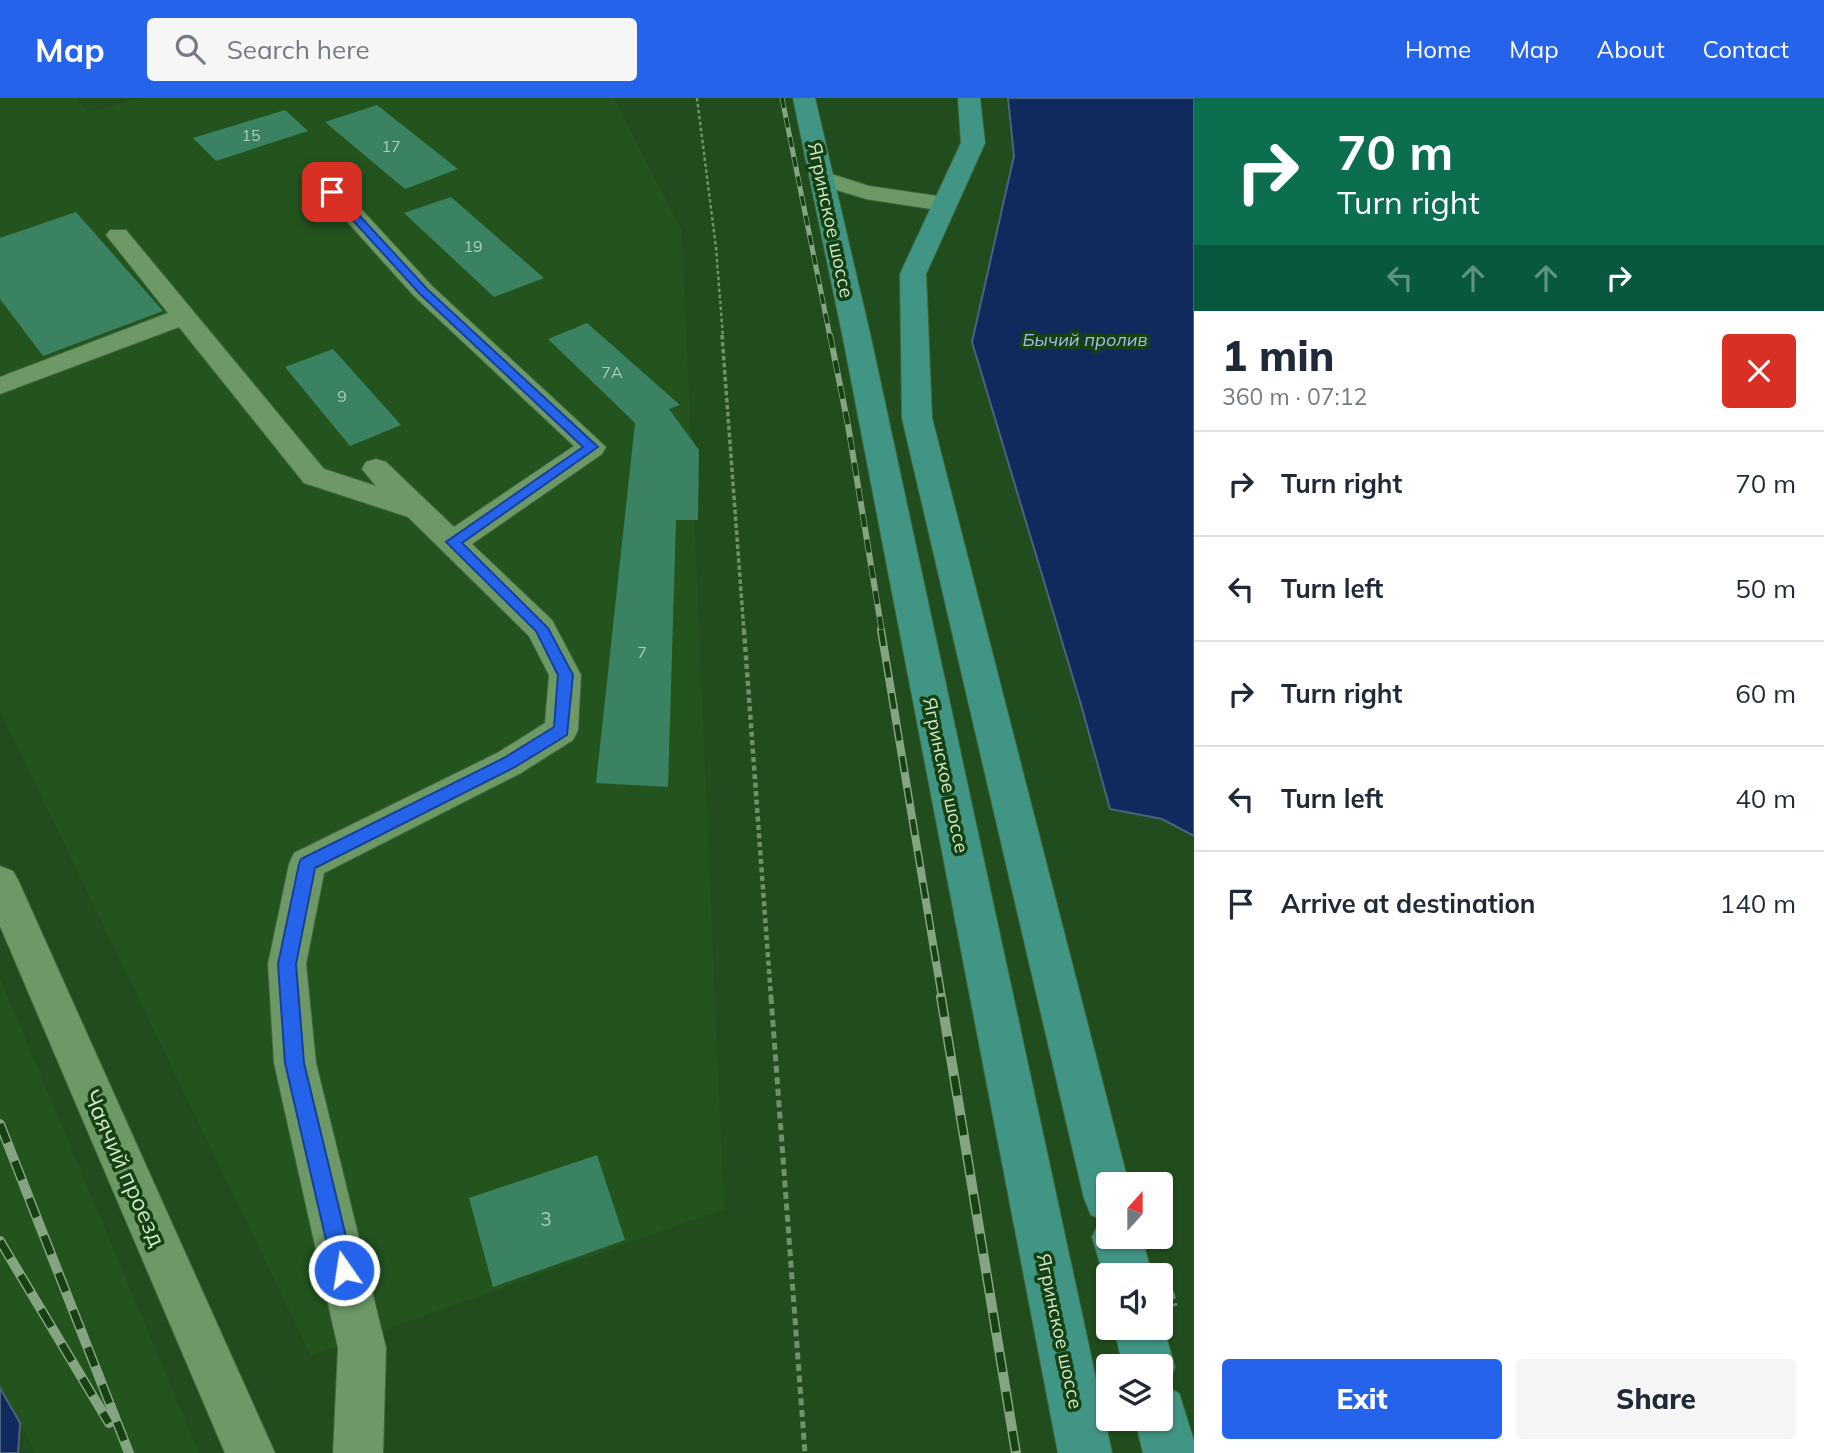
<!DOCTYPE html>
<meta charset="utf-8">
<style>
body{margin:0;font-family:Mulish,sans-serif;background:#f6f6f7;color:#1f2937;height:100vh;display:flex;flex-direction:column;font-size:26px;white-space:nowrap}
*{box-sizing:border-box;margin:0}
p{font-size:23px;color:#747a83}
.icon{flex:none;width:38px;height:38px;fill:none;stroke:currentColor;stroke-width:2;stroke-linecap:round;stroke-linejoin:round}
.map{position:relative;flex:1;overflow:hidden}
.drawer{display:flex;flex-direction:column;background:#fff;width:630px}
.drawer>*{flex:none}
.top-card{background:#0b6e4f;color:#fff;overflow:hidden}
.needle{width:46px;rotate:21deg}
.tools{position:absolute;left:1096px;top:1074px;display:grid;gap:14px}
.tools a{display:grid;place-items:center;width:77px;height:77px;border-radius:7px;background:#fff;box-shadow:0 2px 5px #0004;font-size:35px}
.pin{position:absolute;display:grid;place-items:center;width:60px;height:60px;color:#fff;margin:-30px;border-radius:14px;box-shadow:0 4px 10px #0006}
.me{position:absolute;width:77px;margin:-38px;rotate:347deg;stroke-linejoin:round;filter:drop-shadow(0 0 5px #0008)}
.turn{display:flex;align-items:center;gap:24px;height:147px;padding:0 28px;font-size:32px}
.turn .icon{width:91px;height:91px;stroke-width:2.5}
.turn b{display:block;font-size:49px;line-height:60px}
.lanes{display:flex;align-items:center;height:66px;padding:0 28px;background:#0003;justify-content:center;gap:35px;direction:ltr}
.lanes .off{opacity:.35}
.round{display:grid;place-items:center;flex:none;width:74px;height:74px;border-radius:7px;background:#f6f6f7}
.summary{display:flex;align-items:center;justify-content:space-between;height:119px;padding:0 28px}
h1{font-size:42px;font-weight:800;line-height:52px}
.action{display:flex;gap:14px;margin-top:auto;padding:14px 28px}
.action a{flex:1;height:80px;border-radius:7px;background:#2563eb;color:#fff;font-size:28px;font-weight:800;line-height:80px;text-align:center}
.action a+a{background:#f6f6f7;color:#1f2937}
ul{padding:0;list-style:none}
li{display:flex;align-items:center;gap:21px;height:105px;padding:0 28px;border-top:2px solid #e0e1e3}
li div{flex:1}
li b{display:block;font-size:26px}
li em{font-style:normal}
header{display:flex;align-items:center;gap:42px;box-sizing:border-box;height:98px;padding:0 35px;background:#2563eb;color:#fff}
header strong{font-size:33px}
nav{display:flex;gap:38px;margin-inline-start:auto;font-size:24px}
.search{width:490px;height:63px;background:#f6f6f7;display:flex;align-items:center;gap:18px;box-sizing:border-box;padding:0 24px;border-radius:7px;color:#747a83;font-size:26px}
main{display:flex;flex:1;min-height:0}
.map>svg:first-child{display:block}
.built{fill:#23541e}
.water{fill:#102a5d;stroke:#4a637f;stroke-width:2}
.building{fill:#3a8262}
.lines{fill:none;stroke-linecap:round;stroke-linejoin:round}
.minor-casing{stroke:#40683e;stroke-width:2}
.major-casing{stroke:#40683e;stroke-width:2}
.path-far3{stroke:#6f926c;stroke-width:2.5;stroke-dasharray:3.5 2.5;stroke-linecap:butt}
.path-far2{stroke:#6f926c;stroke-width:3.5;stroke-dasharray:4.5 2.5;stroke-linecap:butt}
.path-far1{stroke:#6f926c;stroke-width:4.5;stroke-dasharray:5 3.5;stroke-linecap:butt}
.path{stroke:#6f926c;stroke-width:5;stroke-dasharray:7 4.5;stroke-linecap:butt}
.minor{fill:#6c9966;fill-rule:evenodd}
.major{fill:#419585;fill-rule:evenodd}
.rail-far3-casing{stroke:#85a582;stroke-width:5}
.rail-far2-casing{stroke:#85a582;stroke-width:6}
.rail-far1-casing{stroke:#85a582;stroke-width:8}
.rail-casing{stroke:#85a582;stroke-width:10}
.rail-far3{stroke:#164112;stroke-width:3.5;stroke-dasharray:10;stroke-linecap:butt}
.rail-far2{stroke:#164112;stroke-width:4.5;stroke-dasharray:13;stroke-linecap:butt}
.rail-far1{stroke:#164112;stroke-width:5;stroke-dasharray:16;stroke-linecap:butt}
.rail{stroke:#164112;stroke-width:7;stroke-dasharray:20;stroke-linecap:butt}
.route{fill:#2563eb;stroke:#184099;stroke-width:2}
.labels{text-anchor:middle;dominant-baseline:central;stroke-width:7;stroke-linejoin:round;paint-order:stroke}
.number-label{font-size:16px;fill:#aaceb2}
.far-water-label{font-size:18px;font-style:italic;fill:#a3bff0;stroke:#164112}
.street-label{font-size:19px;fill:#d0e8cd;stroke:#164112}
.near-number-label{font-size:19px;fill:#aaceb2}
.near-street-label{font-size:23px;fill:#d0e8cd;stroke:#164112}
</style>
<header>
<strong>Map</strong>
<div class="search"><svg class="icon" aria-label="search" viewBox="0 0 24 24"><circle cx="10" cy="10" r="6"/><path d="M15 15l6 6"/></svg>Search here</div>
<nav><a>Home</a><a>Map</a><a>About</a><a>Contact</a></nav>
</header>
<main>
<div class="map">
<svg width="1194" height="1355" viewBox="0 0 1194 1355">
<rect width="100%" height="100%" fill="#214c1d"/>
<!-- built -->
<g class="built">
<path d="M0 0H77L88 14 140 0H614L682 133 724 1111 311 1258 0 613Z"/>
<path d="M0 880 2 885 199 1355H36L0 1290Z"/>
</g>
<!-- water -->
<g class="water">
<path d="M1008 0H1194V738L1162 721 1110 711 1082 610 972 244 1014 58Z"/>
<path d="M0 1290 20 1325 18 1355H0Z"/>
</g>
<!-- building -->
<g class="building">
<path d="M377 7 458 71 405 91 325 24Z"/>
<path d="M285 12 308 33 216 63 193 40Z"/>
<path d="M451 99 544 180 494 199 404 115Z"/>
<path d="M76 114 163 213 43 258 0 201V140Z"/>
<path d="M587 225 680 307 669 311 699 352 698 422H676L668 689 596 685 635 325 548 241Z"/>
<path d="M333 251 401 327 350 348 285 269Z"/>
<path d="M597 1057 625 1142 493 1189 469 1100Z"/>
</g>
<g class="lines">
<!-- minor casing -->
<g class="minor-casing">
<g id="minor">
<path d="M822 73 869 88 944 99 952 101 955 106 952 111 944 113 866 101 814 85 811 80 814 75Z"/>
<path d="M333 87 341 89 432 188 606 349 602 356 472 446 552 522 581 577 578 632 573 642 521 675 324 775 306 866 316 965 386 1250 383 1355H333L338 1250 274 965 268 866 289 766 294 755 497 655 545 625 549 577 529 538 408 419 304 385 179 229 0 296V279L168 215 106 137 110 132H126L324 371 376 388 362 371 366 364 376 361 386 364 454 429 574 348 414 198 325 99 322 94 325 89Z"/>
<path d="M0 768 13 773 19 784 275 1355H225L0 828Z"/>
</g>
</g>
<!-- major casing -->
<g class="major-casing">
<g id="major">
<path d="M793 0H815L871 240 1112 1355H1058L843 240Z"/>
<path d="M958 0H980L985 45 926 176 932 320 1129 1087H1108V1139H1142L1152 1178H1108V1192L1092 1139 1101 1121 1091 1117 1084 1100 902 320 900 176 961 45Z"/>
<path d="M1160 1217 1175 1269 1167 1287 1164 1289 1179 1295 1194 1343V1355H1143L1135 1321H1160V1269H1123L1114 1230H1160Z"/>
</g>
</g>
<!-- path-far3 -->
<path class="path-far3" d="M697 0 716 150 723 239"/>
<!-- path-far2 -->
<path class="path-far2" d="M722 237 744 534"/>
<!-- path-far1 -->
<path class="path-far1" d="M744 532 771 900"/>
<!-- path -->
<g class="path">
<path d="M771 899 805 1355"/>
<path d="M1169 1183 1175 1208"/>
</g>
<!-- minor -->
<use href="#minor" class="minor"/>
<!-- major -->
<use href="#major" class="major"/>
<!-- rail-far3 casing -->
<g class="rail-far3-casing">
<path id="rail-far3" d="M782 0 830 239"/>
</g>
<!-- rail-far2 casing -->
<g class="rail-far2-casing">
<path id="rail-far2" d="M830 237 848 327 882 534"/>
</g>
<!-- rail-far1 casing -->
<g class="rail-far1-casing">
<path id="rail-far1" d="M881 532 942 900"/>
</g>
<!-- rail casing -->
<g class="rail-casing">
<g id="rail">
<path d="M941 899 1016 1355"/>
<path d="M0 1026 129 1355"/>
<path d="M0 1143 109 1325"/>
</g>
</g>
<!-- rail-far3 -->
<use href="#rail-far3" class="rail-far3"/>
<!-- rail-far2 -->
<use href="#rail-far2" class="rail-far2"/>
<!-- rail-far1 -->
<use href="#rail-far1" class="rail-far1"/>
<!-- rail -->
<use href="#rail" class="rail"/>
</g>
<!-- route -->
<path class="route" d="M329 92H336L427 191 598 349 462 445 548 530 573 577 567 637 515 669 315 770 296 866 304 965 354 1172 351 1180 344 1183 336 1180 333 1172 285 965 278 866 299 766 301 761 504 660 554 629 558 577 536 533 446 444 583 349 419 195 329 96Z"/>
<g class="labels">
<!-- number labels -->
<g class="number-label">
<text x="251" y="37">15</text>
<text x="391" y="48">17</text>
<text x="473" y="148">19</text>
<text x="612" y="274">7А</text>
<text x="342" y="298">9</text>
<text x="642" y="554">7</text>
</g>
<!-- far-water labels -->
<g class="far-water-label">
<text x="1085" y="241">Бычий пролив</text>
</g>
<!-- street labels -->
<g class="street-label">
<text transform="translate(831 122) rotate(78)">Ягринское шоссе</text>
<text transform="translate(946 677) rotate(78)">Ягринское шоссе</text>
<text transform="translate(1060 1233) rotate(78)">Ягринское шоссе</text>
</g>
<!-- near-number labels -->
<g class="near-number-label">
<text x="546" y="1121">3</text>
</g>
<!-- near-street labels -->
<g class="near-street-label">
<text transform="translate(125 1070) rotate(66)">Чаячий проезд</text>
</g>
</g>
</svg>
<div class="tools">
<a><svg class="needle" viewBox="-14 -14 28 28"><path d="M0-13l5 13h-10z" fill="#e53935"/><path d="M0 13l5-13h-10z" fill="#747a83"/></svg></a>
<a><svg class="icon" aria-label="sound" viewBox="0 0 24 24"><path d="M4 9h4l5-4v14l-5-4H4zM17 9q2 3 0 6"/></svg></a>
<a><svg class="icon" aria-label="layers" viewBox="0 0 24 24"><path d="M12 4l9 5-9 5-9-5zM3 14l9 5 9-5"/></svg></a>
</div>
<div class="pin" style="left:332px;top:94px;background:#d93025"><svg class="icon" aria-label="arrive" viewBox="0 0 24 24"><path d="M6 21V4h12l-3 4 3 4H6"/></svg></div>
<svg class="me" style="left:344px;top:1172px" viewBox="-20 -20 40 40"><circle r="17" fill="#2563eb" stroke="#fff" stroke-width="3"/><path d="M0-11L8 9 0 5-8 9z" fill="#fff"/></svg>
</div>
<section class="drawer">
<div class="top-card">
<div class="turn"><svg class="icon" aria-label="right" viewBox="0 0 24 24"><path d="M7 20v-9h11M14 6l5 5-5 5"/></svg><div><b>70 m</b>Turn right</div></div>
<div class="lanes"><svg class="icon off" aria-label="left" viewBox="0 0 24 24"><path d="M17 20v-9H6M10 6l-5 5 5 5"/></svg><svg class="icon off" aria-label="ahead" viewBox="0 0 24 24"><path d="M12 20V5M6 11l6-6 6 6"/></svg><svg class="icon off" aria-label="ahead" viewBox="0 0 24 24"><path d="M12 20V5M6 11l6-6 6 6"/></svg><svg class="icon" aria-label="right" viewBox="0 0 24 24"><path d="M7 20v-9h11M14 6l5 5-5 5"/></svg></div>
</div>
<div class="summary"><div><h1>1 min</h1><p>360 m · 07:12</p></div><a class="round" style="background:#d93025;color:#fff"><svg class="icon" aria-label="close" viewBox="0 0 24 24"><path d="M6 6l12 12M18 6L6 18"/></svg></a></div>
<ul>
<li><svg class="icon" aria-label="right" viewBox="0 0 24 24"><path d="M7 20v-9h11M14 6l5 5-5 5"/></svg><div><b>Turn right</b></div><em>70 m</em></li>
<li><svg class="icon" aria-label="left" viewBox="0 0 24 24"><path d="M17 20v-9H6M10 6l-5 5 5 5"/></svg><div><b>Turn left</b></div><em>50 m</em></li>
<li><svg class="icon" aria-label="right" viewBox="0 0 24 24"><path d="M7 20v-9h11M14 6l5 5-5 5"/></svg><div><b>Turn right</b></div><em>60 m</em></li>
<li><svg class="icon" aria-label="left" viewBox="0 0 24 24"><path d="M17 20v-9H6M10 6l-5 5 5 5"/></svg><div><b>Turn left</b></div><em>40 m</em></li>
<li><svg class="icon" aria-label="arrive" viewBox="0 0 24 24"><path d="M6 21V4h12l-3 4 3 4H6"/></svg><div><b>Arrive at destination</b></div><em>140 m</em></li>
</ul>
<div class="action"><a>Exit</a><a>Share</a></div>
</section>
</main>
